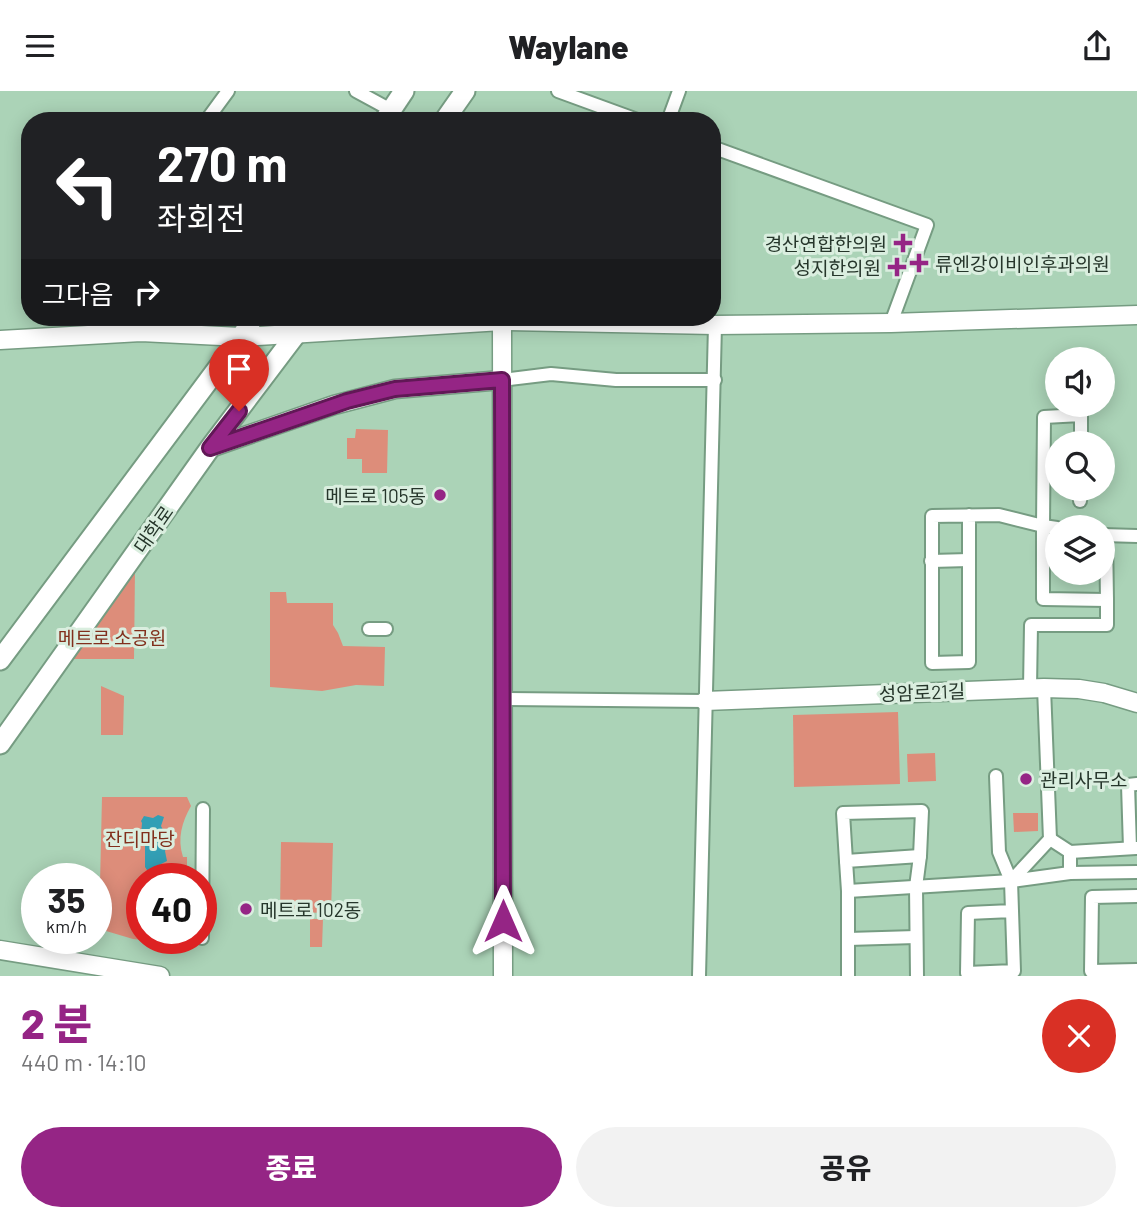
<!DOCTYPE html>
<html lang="ko">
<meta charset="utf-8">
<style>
body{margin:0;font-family:Barlow,"Noto Sans KR",sans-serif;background:#f2f2f2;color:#202124;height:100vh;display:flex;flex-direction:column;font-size:26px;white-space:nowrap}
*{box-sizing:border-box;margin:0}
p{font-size:23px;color:#757577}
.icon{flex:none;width:38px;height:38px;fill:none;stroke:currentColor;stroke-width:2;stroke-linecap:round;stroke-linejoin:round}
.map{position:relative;height:885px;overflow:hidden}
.sheet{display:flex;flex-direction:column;background:#fff;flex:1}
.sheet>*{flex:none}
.guide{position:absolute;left:21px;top:21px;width:700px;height:214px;border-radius:28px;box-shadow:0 4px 18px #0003;background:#202124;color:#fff;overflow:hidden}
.fabs{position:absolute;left:1045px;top:256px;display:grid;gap:14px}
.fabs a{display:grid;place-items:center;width:70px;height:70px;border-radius:50%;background:#fff;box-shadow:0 4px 18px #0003;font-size:35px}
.speed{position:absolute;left:21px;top:772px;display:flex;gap:14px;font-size:35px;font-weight:700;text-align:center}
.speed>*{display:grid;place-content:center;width:91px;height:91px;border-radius:50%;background:#fff;box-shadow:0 4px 18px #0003;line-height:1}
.speed small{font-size:18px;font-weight:400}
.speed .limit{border:10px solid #d22;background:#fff;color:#111}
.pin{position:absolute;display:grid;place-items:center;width:60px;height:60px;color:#fff;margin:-72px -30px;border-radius:50% 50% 50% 0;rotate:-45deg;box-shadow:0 0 7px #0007}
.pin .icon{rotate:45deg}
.me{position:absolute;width:77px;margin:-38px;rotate:0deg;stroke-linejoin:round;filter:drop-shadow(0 0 5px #0008)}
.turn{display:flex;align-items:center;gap:24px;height:147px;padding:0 21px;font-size:32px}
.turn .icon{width:91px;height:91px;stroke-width:2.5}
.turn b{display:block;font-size:49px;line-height:60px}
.then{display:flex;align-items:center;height:66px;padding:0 21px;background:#0003;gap:14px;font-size:26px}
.round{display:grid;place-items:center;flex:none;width:74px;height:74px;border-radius:37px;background:#f2f2f2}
.head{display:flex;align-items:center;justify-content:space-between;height:119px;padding:0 21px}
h1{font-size:42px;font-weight:800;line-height:52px;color:#952585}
.button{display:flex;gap:14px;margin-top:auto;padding:14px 21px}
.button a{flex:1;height:80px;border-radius:42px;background:#952585;color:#fff;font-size:28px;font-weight:800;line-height:80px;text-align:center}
.button a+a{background:#f2f2f2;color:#202124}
header{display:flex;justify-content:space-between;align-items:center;height:91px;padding:0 21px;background:#fff;font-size:32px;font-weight:800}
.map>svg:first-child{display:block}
.green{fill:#dd8d7a}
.water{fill:#339fb5}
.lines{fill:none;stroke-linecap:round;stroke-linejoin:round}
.street-casing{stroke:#769c82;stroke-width:16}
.secondary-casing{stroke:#769c82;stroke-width:21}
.primary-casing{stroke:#769c82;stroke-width:23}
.street{stroke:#fff;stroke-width:12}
.secondary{stroke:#fff;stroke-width:18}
.primary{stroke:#fff;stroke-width:19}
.route-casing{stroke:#611856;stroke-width:18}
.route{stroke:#952585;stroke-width:12}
.poi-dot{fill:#952585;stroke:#daeedf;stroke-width:2.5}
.labels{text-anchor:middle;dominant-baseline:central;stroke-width:6;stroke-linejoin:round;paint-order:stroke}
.poi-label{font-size:19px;fill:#26362b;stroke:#daeedf;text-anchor:end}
.street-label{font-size:19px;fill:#26362b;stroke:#daeedf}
.park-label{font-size:19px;fill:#812f1c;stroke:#daeedf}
</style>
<header><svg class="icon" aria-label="menu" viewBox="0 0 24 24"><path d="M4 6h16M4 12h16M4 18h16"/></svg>Waylane<svg class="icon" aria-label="share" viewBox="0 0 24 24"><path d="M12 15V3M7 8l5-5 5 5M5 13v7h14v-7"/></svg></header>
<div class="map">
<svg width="1137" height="885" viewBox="0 0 1137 885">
<rect width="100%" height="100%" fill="#abd3b7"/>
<!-- green -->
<g class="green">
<path d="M356 338 388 339 387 382H362V368H347V347H355Z"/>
<path d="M135 479 134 568H71Z"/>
<path d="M270 501H286L287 512H333V534L338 542 343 555 385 556 384 595 356 594 322 600 270 596Z"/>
<path d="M101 595 124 605 123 644H101Z"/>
<path d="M898 621 900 693 794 696 793 624Z"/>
<path d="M935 662 936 690 908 691 907 663Z"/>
<path d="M102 706H187L191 715C182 731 177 747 183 766H187V787L142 788V847H163L142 849 133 848 96 837V794L100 793Z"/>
<path d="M1013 722H1038V740L1014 741Z"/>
<path d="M281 751 333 752 331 822 280 821Z"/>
<path d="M310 828H323L322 856H310Z"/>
</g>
<!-- water -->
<path class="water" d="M158 724 164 726 161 735 169 751 165 760 167 770 161 773 154 781 149 782 145 776V743H141L142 732 141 730 144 725 153 727Z"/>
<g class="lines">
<!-- street casing -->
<g class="street-casing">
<g id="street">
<path d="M356 0 391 19"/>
<path d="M558 0 640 30"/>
<path d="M206 30 228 0"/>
<path d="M668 30 679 0"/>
<path d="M712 56 927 134 891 232"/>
<path d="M502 289 551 283 616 289H715"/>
<path d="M1080 410V397"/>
<path d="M969 424V571L932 572V425L999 424 1043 435 1044 326 1081 324V352"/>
<path d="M1057 437 1043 435V508L1107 509 1106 444"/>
<path d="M1102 444 1137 445"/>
<path d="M931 470 969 469"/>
<path d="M369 538H386"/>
<path d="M1030 597 1031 534H1107V509"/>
<path d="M503 608 705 610"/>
<path d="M996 685 999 761 1011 790"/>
<path d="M1130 757 1128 694 1137 693"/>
<path d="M1070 761 1136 757"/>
<path d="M846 770 843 722 922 720 920 765"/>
<path d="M1070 782 1137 781"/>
<path d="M848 800 1011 790 1070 782V761L1050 748"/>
<path d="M1137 805 1092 806 1091 880 1137 879"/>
<path d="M1012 820 968 822 967 882 1014 880 1011 790 1050 748 1044 597"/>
<path d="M202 847 203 718"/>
<path d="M848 848 916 846"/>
<path d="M699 885 715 234"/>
<path d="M848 885V800L846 770 920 765 916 796 917 885"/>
</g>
</g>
<!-- secondary casing -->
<g class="secondary-casing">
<g id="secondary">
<path d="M502 230 503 885"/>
<path d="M0 249 141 241 241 246 502 230 715 234 891 232 1137 224"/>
<path d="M210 357 334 314 395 298 502 289"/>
<path d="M705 610 1044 597 1079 598 1104 602 1137 612"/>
<path d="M0 859 160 885"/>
</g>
</g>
<!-- primary casing -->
<g class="primary-casing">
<g id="primary">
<path d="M384 30 404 0"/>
<path d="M444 30 465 0"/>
<path d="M0 569 241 246 254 226"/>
<path d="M0 653 210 357 309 226"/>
</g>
</g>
<!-- street -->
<use href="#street" class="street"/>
<!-- secondary -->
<use href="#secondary" class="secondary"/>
<!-- primary -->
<use href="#primary" class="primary"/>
</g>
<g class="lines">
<!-- route casing -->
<g class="route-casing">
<path id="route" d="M239 320 210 357 347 310 395 298 502 289 503 830"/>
</g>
<!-- route -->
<use href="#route" class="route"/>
</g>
<!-- markers -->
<g class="poi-dot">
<path d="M899.5 141.5h7v7h7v7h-7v7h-7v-7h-7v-7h7z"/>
<path d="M915.5 161.5h7v7h7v7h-7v7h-7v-7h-7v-7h7z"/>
<path d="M893.5 165.5h7v7h7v7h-7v7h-7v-7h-7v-7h7z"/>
<circle cx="440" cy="404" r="7"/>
<circle cx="1026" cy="688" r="7"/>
<circle cx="246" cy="818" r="7"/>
</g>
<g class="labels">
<!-- poi labels -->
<g class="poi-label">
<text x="887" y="152">경산연합한의원</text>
<text x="935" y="172" text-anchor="start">류엔강이비인후과의원</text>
<text x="881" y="176">성지한의원</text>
<text x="426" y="404">메트로 105동</text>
<text x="1040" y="688" text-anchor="start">관리사무소</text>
<text x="260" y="818" text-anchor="start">메트로 102동</text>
</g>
<!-- street labels -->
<g class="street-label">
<text transform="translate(153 438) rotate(-55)">대학로</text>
<text transform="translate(922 601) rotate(-2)">성암로21길</text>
</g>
<!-- park labels -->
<g class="park-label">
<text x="112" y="546">메트로 소공원</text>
<text x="140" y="747">잔디마당</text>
</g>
</g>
</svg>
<div class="fabs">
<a><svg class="icon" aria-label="sound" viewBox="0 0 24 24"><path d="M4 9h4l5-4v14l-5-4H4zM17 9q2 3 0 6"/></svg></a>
<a><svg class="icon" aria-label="search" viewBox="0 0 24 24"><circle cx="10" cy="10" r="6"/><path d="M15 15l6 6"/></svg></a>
<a><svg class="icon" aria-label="layers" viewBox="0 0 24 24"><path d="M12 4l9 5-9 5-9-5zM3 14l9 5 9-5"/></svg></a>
</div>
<div class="speed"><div>35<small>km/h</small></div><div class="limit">40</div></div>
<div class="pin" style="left:239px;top:320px;background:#d93025"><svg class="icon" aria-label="arrive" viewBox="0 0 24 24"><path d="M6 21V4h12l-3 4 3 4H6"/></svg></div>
<svg class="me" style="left:503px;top:830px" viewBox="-20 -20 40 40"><path d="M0-17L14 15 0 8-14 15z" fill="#952585" stroke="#fff" stroke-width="4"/></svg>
<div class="guide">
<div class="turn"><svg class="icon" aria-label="left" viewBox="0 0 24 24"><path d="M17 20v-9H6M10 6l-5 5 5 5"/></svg><div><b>270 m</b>좌회전</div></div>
<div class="then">그다음<svg class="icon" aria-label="right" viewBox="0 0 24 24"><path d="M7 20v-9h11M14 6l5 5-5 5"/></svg></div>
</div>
</div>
<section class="sheet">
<div class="head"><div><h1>2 분</h1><p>440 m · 14:10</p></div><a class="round" style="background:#d93025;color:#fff"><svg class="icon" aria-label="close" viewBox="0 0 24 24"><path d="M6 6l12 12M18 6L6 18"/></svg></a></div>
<div class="button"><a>종료</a><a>공유</a></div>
</section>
